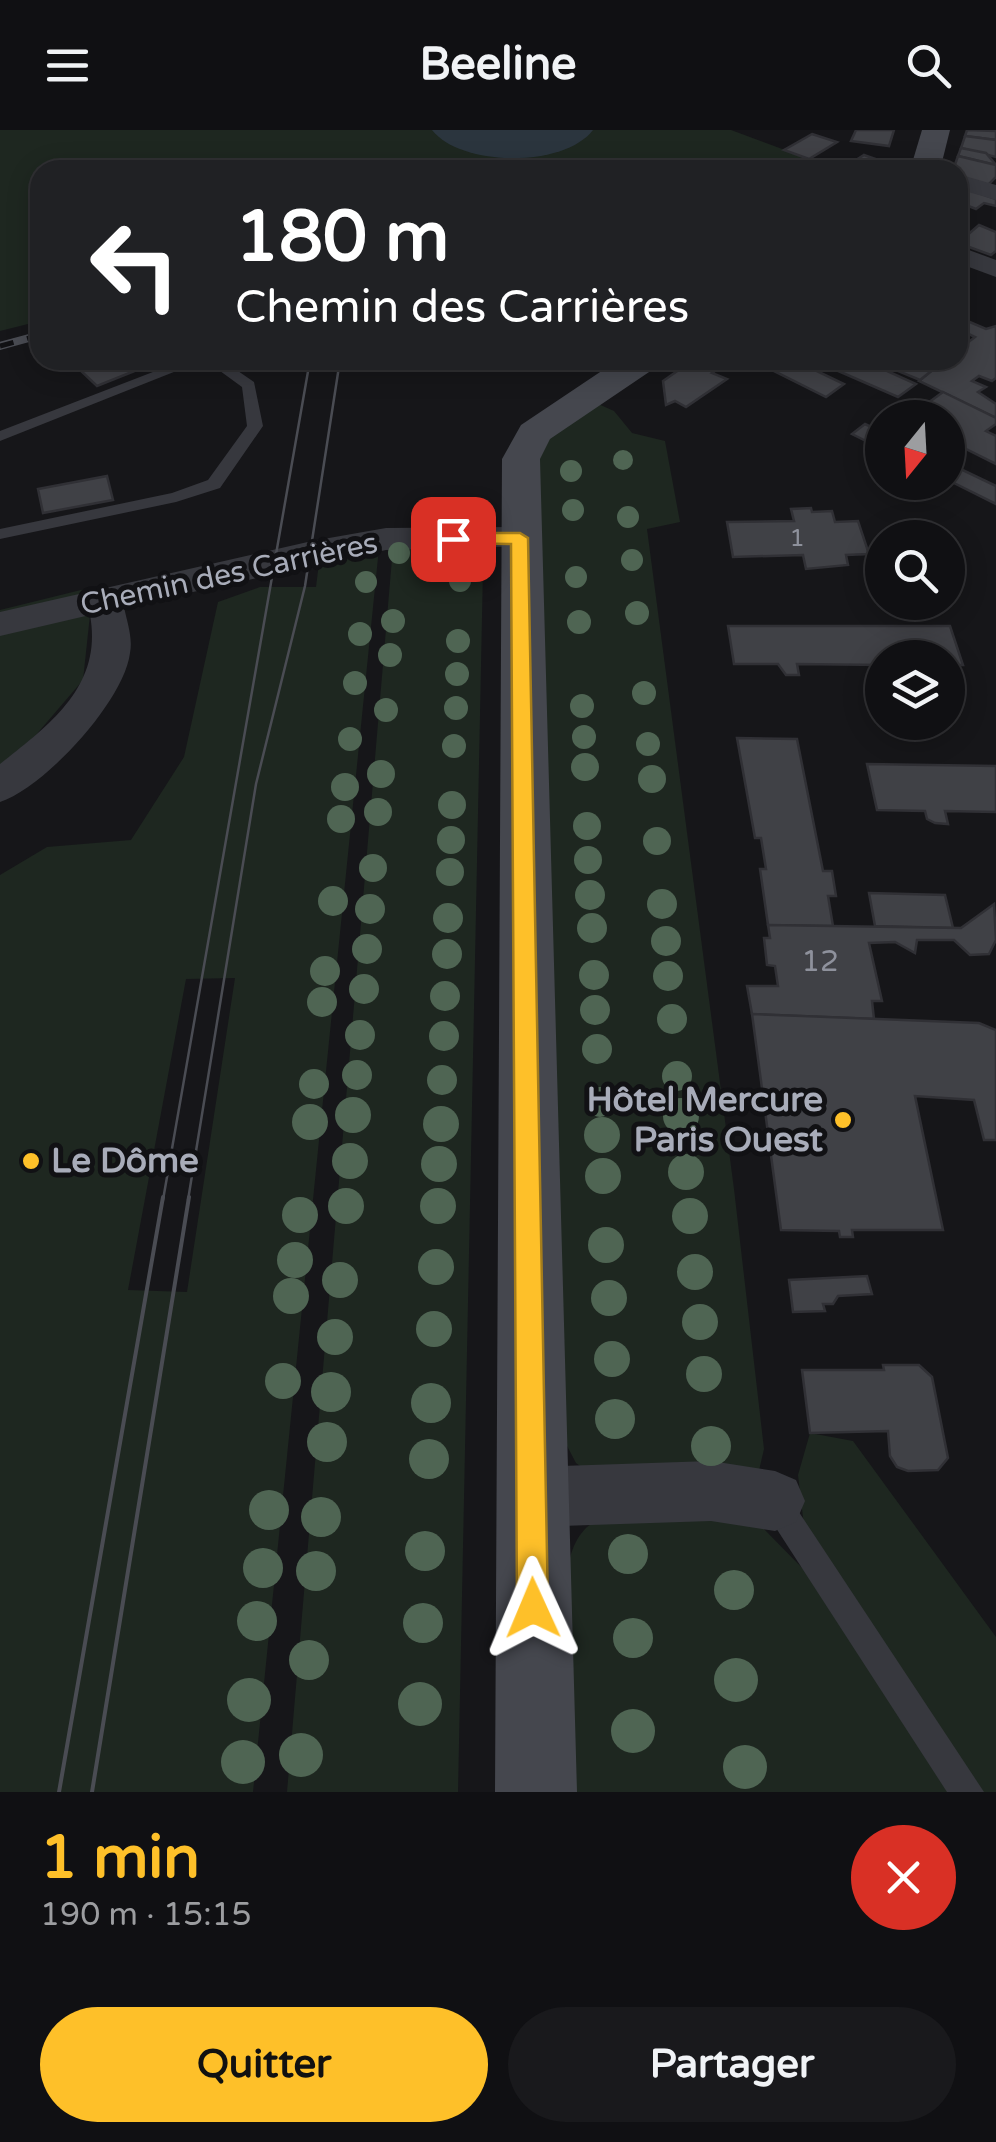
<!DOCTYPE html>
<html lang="fr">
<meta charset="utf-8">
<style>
body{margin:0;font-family:"Varela Round",sans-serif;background:#19191c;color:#f1f3f6;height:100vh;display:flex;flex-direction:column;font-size:38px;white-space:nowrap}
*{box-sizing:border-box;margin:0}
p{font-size:32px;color:#9c9da0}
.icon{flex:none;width:55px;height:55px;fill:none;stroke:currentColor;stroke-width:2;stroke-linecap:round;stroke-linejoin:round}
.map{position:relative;height:1662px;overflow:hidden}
.panel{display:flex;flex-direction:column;background:#101013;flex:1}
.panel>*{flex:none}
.guide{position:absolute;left:30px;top:30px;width:938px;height:210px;border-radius:30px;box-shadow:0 5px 25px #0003,0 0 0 2px #303033;background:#202124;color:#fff;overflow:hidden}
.needle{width:65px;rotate:198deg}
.buttons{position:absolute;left:865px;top:270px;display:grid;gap:20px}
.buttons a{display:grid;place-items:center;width:100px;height:100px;border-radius:50%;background:#101013;box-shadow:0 5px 25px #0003,0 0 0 2px #303033;font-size:50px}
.pin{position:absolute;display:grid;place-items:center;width:85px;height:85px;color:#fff;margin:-42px;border-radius:20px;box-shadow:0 5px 15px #0006}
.me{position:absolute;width:110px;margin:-55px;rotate:359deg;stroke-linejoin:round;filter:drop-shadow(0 0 8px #0008)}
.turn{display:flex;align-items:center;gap:35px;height:210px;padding:0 40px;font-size:45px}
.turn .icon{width:130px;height:130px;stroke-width:2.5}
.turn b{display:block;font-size:70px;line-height:85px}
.round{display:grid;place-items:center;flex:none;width:105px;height:105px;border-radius:52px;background:#19191c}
.headline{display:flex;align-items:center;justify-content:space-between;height:170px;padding:0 40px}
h1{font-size:60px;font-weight:700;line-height:75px;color:#fec029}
.button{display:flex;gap:20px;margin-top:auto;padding:20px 40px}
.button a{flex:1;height:115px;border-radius:60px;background:#fec029;color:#111;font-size:40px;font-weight:700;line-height:115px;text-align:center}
.button a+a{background:#19191c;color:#f1f3f6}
header{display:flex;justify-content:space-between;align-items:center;height:130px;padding:0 40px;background:#101013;font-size:45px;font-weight:700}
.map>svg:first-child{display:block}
.green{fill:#1e2720;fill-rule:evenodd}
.water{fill:#2b353e}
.building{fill:#404146;stroke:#303035;stroke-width:2.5}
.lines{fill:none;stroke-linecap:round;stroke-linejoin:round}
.lane{fill:#37383e;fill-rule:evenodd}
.street{fill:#37383e;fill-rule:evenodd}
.secondary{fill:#45474e;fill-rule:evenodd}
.tram-far1{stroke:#4a4c53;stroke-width:2.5}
.tram{stroke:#4a4c53;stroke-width:4}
.rail-casing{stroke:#4a4c53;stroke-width:8}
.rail{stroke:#111114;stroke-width:5;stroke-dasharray:14;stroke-linecap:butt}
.tree{fill:#4f6553}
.route{fill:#fec029;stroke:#a57d1b;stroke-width:2.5}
.poi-dot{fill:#fec029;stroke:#111114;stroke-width:4}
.labels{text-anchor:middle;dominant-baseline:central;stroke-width:10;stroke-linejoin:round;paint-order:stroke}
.far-number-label{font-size:25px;fill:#8e919c}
.far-street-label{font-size:30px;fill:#a8acb9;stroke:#111114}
.number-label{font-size:30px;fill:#8e919c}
.poi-label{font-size:35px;font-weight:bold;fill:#a8acb9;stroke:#111114;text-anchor:end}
</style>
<header><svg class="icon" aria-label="menu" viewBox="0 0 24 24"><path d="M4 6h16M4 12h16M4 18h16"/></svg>Beeline<svg class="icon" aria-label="search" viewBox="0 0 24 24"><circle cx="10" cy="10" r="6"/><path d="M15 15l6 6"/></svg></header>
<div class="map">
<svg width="996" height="1662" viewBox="0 0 996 1662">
<rect width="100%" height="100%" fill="#161619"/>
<!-- green -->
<g class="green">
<path d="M0 0H731L809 29 802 34 814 38 40 40V191L0 201Z"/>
<path d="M366 230H590L577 238 365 236Z"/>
<path d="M596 273 614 281 632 303 665 311 680 392 647 399 734 1059 764 1319 757 1349 591 1344 576 1333 566 1314 538 324 542 313Z"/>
<path d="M438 416 481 424 483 438 458 1662H287L393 417Z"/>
<path d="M379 418 253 1662H0V745L47 717 131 710 184 627 218 472 260 457H316L319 433ZM235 848 187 1162 128 1160 186 849Z"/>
<path d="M93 457 83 550 35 606 0 635V480Z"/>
<path d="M810 1303 853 1311 996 1507V1662H571L565 1449C569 1431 572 1412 586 1398 615 1369 716 1389 757 1392L810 1446 798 1345Z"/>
</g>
<!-- water -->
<path class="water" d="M432 0H593C564 38 461 37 432 0Z"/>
<!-- building -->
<g class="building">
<path d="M856 0H894L889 16 851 11Z"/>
<path d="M967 0 996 1V10L965 6Z"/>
<path d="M812 4 837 12 809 29 784 20Z"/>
<path d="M965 6 996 10V27L961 18Z"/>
<path d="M961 18 986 23 996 35 958 26Z"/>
<path d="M864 25 898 37 867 40 850 34Z"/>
<path d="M958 26 996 35V47L988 55 958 46V40H953Z"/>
<path d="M958 56 996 69V76L984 73 976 79 958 72Z"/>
<path d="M979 95 996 102V121L991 125 958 113Z"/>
<path d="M958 187 986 199 996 196V248L992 251 979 246 972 251 986 257 978 262 996 274V288L919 251 945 230H958V220L975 207 958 199Z"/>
<path d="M105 230H162L97 256 80 240Z"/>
<path d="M693 230H731L712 243 727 249 686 277 675 271 666 275 663 251Z"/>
<path d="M752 230H794L844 254 826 267Z"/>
<path d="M813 230H863L916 254 898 267Z"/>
<path d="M905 230H945L920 250 893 239Z"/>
<path d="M943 262 996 288V294L986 301 996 306V334L948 310V288H919L917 281Z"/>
<path d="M865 294 882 302V319L852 304Z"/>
<path d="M948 333 996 356V374L948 350Z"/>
<path d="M107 346 113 370 43 383 38 359Z"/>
<path d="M811 378 812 382 832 381 835 392 858 391 869 424 846 425 848 435 806 439 803 425 733 427 727 392 794 391 791 379Z"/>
<path d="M728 496H950L963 535H948V528H882V535L797 534 799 545H786L778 534H734Z"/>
<path d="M737 608 797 609 823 741H832L836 766H828L833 796 768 795 760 739H766L761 708H755Z"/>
<path d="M867 634 996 636V682L945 681 948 694 935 693 927 689 925 681 877 680Z"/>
<path d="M869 763 945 765 953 798 875 796Z"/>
<path d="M994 774 996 810 989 824 970 825 954 810H917L915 823 895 812 869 813 882 871H872L874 889 752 884 747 856H778L775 836 767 835 764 808H770L768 795 961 798Z"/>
<path d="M752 884 979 893 996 900V1010H984L974 970 915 966 943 1100H852L853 1107H840L839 1101 781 1100Z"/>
<path d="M867 1146 872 1164 838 1166 833 1174H823L825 1181 793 1182 789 1150Z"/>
<path d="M883 1235H919L932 1247 948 1328 938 1340 908 1341 897 1337 890 1326 888 1301 810 1303 802 1240H884Z"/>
</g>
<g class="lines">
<!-- lane -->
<g class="lane">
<path d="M184 230H204L0 311V301Z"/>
<path d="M205 230H222L254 252 263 296 220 358 176 372 0 409V399L172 363 208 350 247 296 242 257Z"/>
<path d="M775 1356 785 1361 984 1662H947L765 1381 760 1371 765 1361Z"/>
</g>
<!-- street -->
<g class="street">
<path d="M958 44 996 55V70L958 59Z"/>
<path d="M958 116 996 130V147L958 133Z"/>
<path d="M520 397 532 400 537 408 532 416 386 420 124 477C127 492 133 508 130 523 124 571 45 657 0 672V634C50 594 103 556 90 485L0 506V482L312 411 386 398Z"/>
<path d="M711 1331 775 1341 796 1350 805 1371 796 1392 775 1401 711 1391 531 1397 510 1388 501 1367 510 1346 531 1337Z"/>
</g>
<!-- secondary -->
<g class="secondary">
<path d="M922 0H950L940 40H910Z"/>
<path d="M618 230H660L655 238 550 309 540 329 577 1662H495L502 329 521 295Z"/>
</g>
<!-- tram-far1 -->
<g class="tram-far1">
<path d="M163 1070 310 230"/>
<path d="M188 1070 256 654 305 456 340 230"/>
</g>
<!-- tram -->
<g class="tram">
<path d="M59 1662 163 1067"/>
<path d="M92 1662 189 1067"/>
</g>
<!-- rail casing -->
<g class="rail-casing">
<path id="rail" d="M0 216 40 205"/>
</g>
<!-- rail -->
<use href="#rail" class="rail"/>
</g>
<!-- trees -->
<g class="tree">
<circle cx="623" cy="330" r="10"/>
<circle cx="571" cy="341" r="11"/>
<circle cx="573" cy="380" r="11"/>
<circle cx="628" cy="387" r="11"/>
<circle cx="399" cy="423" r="11"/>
<circle cx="632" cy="430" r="11"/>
<circle cx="576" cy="447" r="11"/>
<circle cx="460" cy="451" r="11"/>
<circle cx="366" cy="452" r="11"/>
<circle cx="637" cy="483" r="12"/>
<circle cx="393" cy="491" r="12"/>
<circle cx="579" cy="492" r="12"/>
<circle cx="360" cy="504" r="12"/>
<circle cx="458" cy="511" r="12"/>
<circle cx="390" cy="525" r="12"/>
<circle cx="457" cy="544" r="12"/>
<circle cx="355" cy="553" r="12"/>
<circle cx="644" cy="563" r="12"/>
<circle cx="582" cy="576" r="12"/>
<circle cx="456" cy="578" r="12"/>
<circle cx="386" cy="580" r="12"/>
<circle cx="584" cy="607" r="12"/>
<circle cx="350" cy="609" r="12"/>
<circle cx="648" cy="614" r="12"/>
<circle cx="454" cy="616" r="12"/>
<circle cx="585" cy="637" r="14"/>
<circle cx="381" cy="644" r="14"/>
<circle cx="652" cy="649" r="14"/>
<circle cx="345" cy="657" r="14"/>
<circle cx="452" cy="675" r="14"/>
<circle cx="378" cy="682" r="14"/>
<circle cx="341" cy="689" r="14"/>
<circle cx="587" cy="696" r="14"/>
<circle cx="451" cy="710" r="14"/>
<circle cx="657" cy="711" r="14"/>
<circle cx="588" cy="730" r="14"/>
<circle cx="373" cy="738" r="14"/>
<circle cx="450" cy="742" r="14"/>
<circle cx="590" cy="765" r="15"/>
<circle cx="333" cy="771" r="15"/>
<circle cx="662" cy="774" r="15"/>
<circle cx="370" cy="779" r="15"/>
<circle cx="448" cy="788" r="15"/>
<circle cx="592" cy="798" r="15"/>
<circle cx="666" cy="811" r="15"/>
<circle cx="367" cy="819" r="15"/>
<circle cx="447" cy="824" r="15"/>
<circle cx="325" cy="841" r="15"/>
<circle cx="594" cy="845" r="15"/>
<circle cx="668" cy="846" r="15"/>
<circle cx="364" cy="859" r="15"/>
<circle cx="445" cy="866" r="15"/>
<circle cx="322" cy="872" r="15"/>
<circle cx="595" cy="880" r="15"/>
<circle cx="672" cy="889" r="15"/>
<circle cx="360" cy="905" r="15"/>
<circle cx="444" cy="906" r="15"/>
<circle cx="597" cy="919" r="15"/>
<circle cx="357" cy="945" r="15"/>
<circle cx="677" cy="946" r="15"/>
<circle cx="442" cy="950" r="15"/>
<circle cx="314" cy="954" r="15"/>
<circle cx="600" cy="972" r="15"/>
<circle cx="353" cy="985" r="18"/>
<circle cx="681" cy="986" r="18"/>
<circle cx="310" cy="992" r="18"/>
<circle cx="441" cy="994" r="18"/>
<circle cx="602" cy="1005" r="18"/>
<circle cx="350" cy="1031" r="18"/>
<circle cx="439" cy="1034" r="18"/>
<circle cx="686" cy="1042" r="18"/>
<circle cx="603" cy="1046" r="18"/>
<circle cx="346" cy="1076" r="18"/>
<circle cx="438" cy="1076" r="18"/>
<circle cx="300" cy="1085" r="18"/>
<circle cx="690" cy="1086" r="18"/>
<circle cx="606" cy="1115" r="18"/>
<circle cx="295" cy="1130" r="18"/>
<circle cx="436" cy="1137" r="18"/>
<circle cx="695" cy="1142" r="18"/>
<circle cx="340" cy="1150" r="18"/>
<circle cx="291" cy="1166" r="18"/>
<circle cx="609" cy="1168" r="18"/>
<circle cx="700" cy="1192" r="18"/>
<circle cx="434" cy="1199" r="18"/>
<circle cx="335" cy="1207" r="18"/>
<circle cx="612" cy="1229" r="18"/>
<circle cx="704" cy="1244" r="18"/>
<circle cx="283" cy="1251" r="18"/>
<circle cx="331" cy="1262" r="20"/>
<circle cx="431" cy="1273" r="20"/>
<circle cx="615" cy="1289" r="20"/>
<circle cx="327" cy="1312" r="20"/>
<circle cx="711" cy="1316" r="20"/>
<circle cx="429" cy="1329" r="20"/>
<circle cx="269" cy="1380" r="20"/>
<circle cx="321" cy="1387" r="20"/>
<circle cx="425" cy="1421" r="20"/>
<circle cx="628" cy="1424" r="20"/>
<circle cx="263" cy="1438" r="20"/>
<circle cx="316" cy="1441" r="20"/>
<circle cx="734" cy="1460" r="20"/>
<circle cx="257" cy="1491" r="20"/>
<circle cx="423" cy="1493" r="20"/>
<circle cx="633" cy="1508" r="20"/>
<circle cx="309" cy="1530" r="20"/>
<circle cx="736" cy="1550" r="22"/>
<circle cx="249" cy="1570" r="22"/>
<circle cx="420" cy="1574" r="22"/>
<circle cx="633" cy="1601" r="22"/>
<circle cx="301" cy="1625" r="22"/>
<circle cx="243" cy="1632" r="22"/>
<circle cx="745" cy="1637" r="22"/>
</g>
<!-- route -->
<path class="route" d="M453 403H520L528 408 548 1478 544 1489 533 1493 522 1489 517 1478 511 414 447 413 444 409Z"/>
<!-- markers -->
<g class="poi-dot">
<circle cx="843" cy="990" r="10"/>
<circle cx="31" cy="1031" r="10"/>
</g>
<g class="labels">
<!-- far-number labels -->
<g class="far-number-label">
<text x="797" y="408">1</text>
</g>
<!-- far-street labels -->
<g class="far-street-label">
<text transform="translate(229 444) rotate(-12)">Chemin des Carrières</text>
</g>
<!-- number labels -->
<g class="number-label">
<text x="820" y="831">12</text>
</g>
<!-- poi labels -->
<g class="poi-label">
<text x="823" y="970">Hôtel Mercure<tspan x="823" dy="40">Paris Ouest</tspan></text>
<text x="51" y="1031" text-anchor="start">Le Dôme</text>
</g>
</g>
</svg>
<div class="buttons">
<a><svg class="needle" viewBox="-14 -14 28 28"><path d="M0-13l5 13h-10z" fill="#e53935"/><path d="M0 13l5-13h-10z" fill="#9c9da0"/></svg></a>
<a><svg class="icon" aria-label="search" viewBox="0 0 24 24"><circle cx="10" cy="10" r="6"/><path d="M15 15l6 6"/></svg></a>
<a><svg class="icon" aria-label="layers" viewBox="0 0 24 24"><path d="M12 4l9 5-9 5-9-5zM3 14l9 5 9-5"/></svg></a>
</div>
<div class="pin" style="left:453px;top:409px;background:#d93025"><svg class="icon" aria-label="arrive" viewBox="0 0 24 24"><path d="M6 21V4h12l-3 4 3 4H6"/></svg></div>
<svg class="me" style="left:533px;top:1478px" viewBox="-20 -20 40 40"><path d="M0-17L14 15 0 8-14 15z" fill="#fec029" stroke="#fff" stroke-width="4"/></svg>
<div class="guide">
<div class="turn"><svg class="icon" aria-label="left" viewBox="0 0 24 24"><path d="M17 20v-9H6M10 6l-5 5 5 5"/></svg><div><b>180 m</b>Chemin des Carrières</div></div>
</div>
</div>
<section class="panel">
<div class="headline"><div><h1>1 min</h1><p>190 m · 15:15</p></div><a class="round" style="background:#d93025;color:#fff"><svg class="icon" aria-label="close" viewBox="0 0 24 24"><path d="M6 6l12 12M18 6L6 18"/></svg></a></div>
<div class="button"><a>Quitter</a><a>Partager</a></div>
</section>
